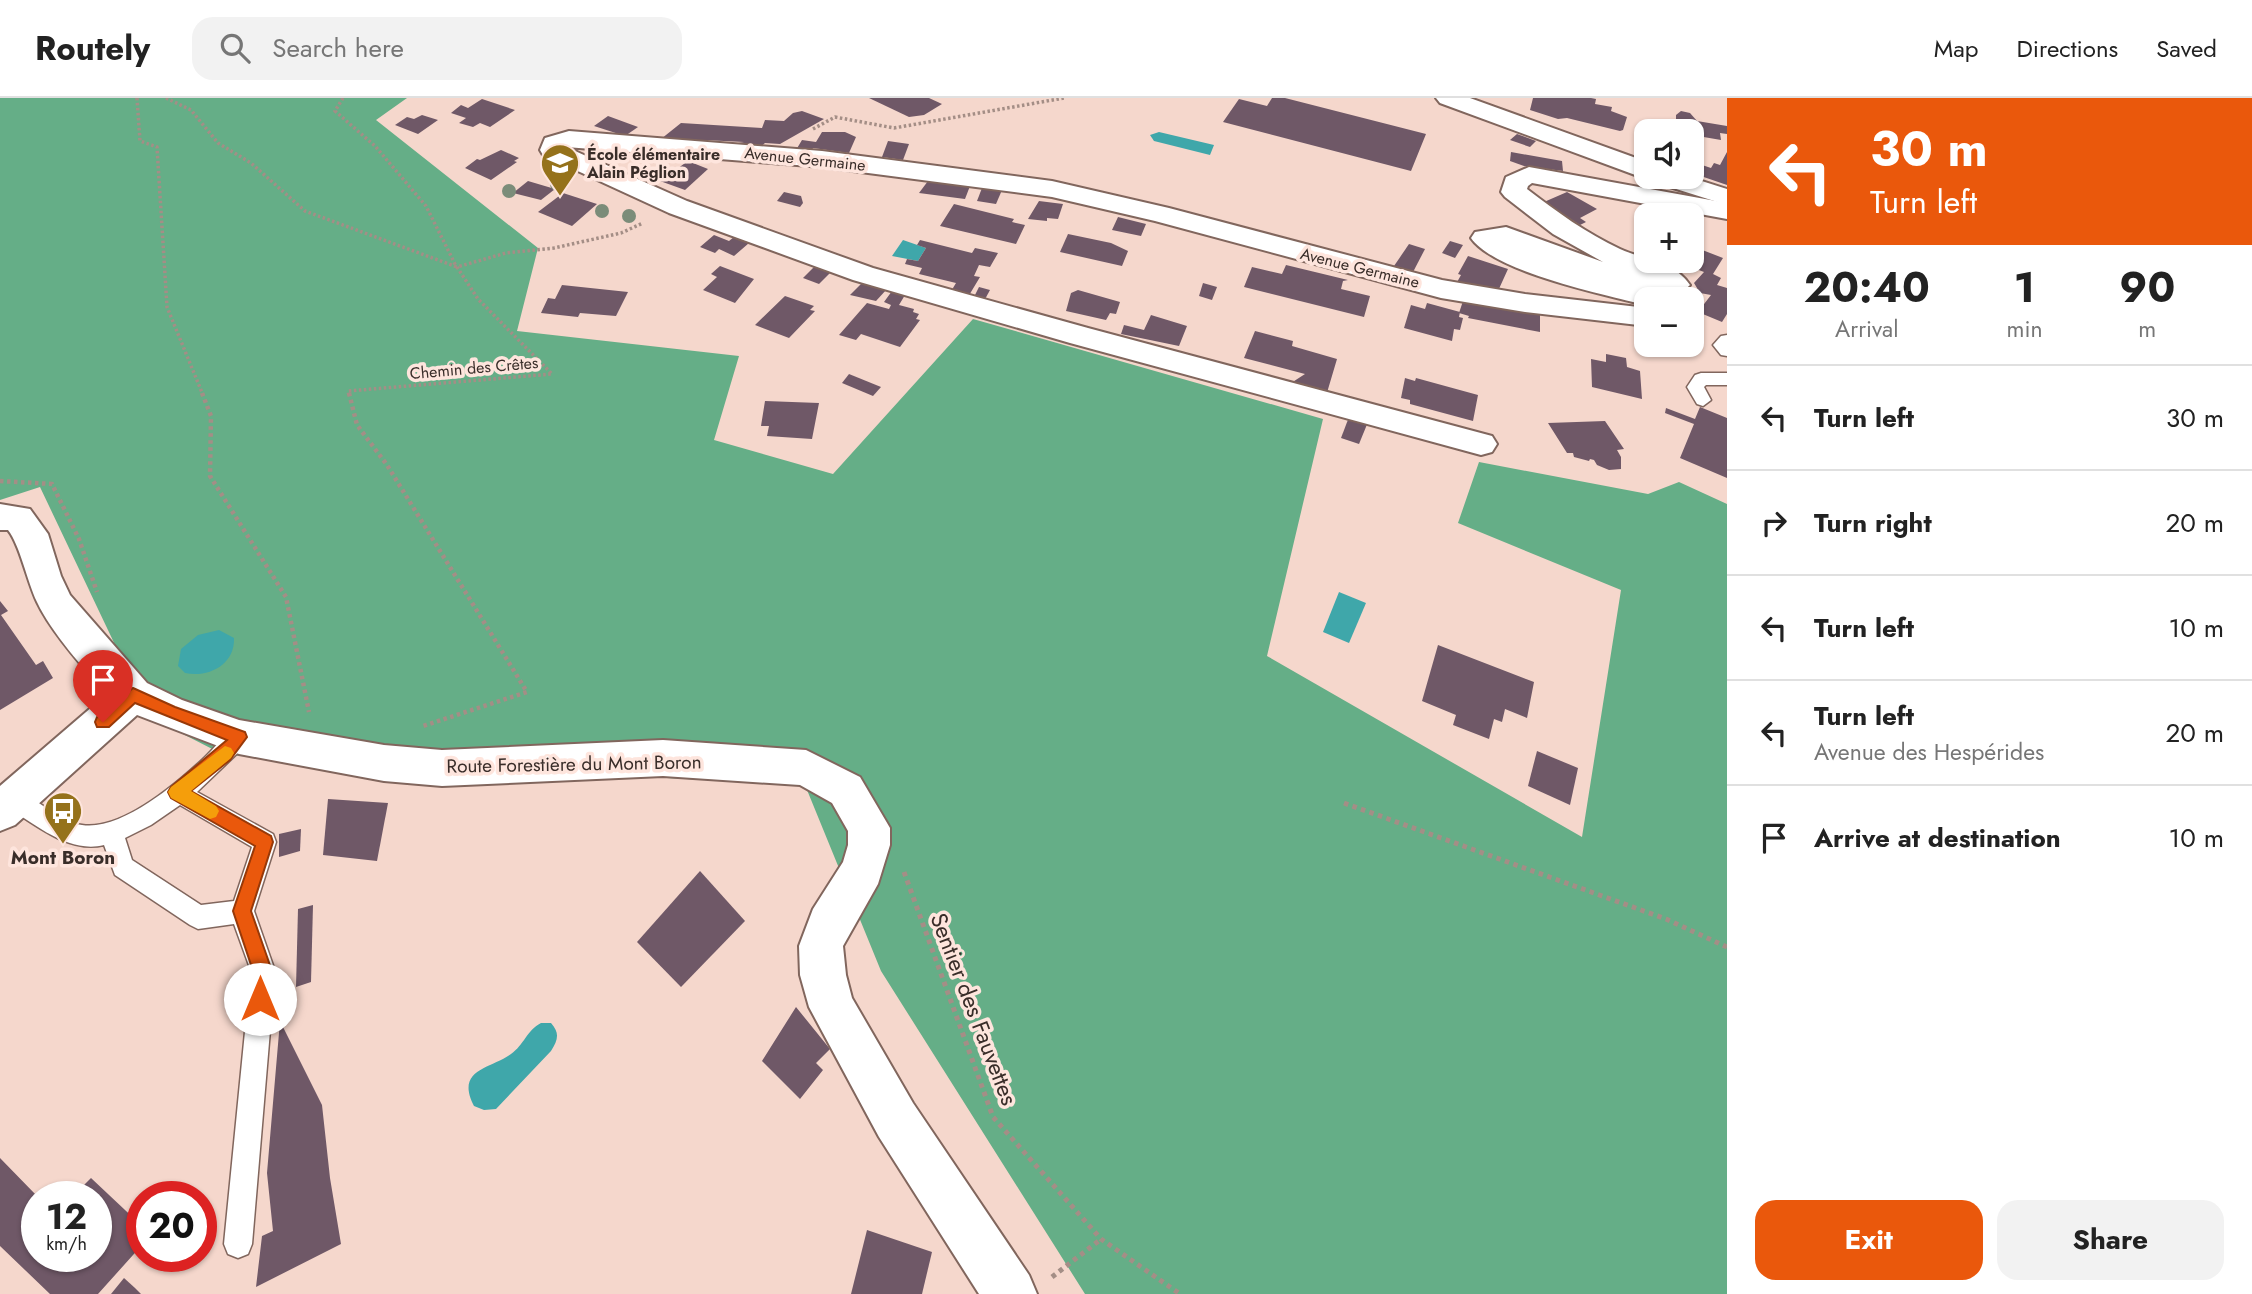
<!DOCTYPE html>
<meta charset="utf-8">
<style>
body{margin:0;font-family:Jost,sans-serif;background:#f2f2f2;color:#222;height:100vh;display:flex;flex-direction:column;font-size:26px;white-space:nowrap}
*{box-sizing:border-box;margin:0}
p{font-size:23px;color:#767676}
.icon{flex:none;width:38px;height:38px;fill:none;stroke:currentColor;stroke-width:2;stroke-linecap:round;stroke-linejoin:round}
.map{position:relative;flex:1;overflow:hidden}
.panel{display:flex;flex-direction:column;background:#fff;width:525px}
.panel>*{flex:none}
.guide{background:#ea580c;color:#fff;overflow:hidden}
.buttons{position:absolute;left:1634px;top:21px;display:grid;gap:14px}
.buttons a{display:grid;place-items:center;width:70px;height:70px;border-radius:14px;background:#fff;box-shadow:0 2px 5px #0004;font-size:35px}
.speed{position:absolute;left:21px;top:1083px;display:flex;gap:14px;font-size:35px;font-weight:700;text-align:center}
.speed>*{display:grid;place-content:center;width:91px;height:91px;border-radius:50%;background:#fff;box-shadow:0 2px 5px #0004;line-height:1}
.speed small{font-size:18px;font-weight:400}
.speed .limit{border:10px solid #d22;background:#fff;color:#111}
.pin{position:absolute;display:grid;place-items:center;width:60px;height:60px;color:#fff;margin:-72px -30px;border-radius:50% 50% 50% 0;rotate:-45deg;box-shadow:0 0 7px #0007}
.pin .icon{rotate:45deg}
.me{position:absolute;width:77px;margin:-38px;rotate:0deg;stroke-linejoin:round;filter:drop-shadow(0 0 5px #0008)}
.turn{display:flex;align-items:center;gap:24px;height:147px;padding:0 28px;font-size:32px}
.turn .icon{width:91px;height:91px;stroke-width:2.5}
.turn b{display:block;font-size:49px;line-height:60px}
.eta{display:flex;justify-content:space-evenly;align-items:center;height:119px;text-align:center}
.eta b{font-size:42px;font-weight:700;line-height:49px}
.button{display:flex;gap:14px;margin-top:auto;padding:14px 28px}
.button a{flex:1;height:80px;border-radius:21px;background:#ea580c;color:#fff;font-size:28px;font-weight:700;line-height:80px;text-align:center}
.button a+a{background:#f2f2f2;color:#222}
ul{padding:0;list-style:none}
li{display:flex;align-items:center;gap:21px;height:105px;padding:0 28px;border-top:2px solid #e0e0e0}
li div{flex:1}
li b{display:block;font-size:26px}
li em{font-style:normal}
header{display:flex;align-items:center;gap:42px;box-sizing:border-box;height:98px;padding:0 35px;background:#fff;border-bottom:2px solid #e0e0e0}
header strong{font-size:33px}
nav{display:flex;gap:38px;margin-inline-start:auto;font-size:24px}
.search{width:490px;height:63px;background:#f2f2f2;display:flex;align-items:center;gap:18px;box-sizing:border-box;padding:0 24px;border-radius:21px;color:#767676;font-size:26px}
main{display:flex;flex:1;min-height:0}
.map>svg:first-child{display:block}
.forest{fill:#65ae87}
.water{fill:#3fa7aa}
.building{fill:#6f5867}
.lines{fill:none;stroke-linecap:round;stroke-linejoin:round}
.lane-casing{stroke:#81665d;stroke-width:3}
.street-casing{stroke:#81665d;stroke-width:4}
.secondary-casing{stroke:#81665d;stroke-width:4}
.path-far2{stroke:#a48e86;stroke-width:3.5;stroke-dasharray:2.5 2.5;stroke-linecap:butt}
.path-far1{stroke:#a48e86;stroke-width:4.5;stroke-dasharray:3.5 3.5;stroke-linecap:butt}
.path{stroke:#a48e86;stroke-width:5;stroke-dasharray:4.5 4.5;stroke-linecap:butt}
.lane{fill:#fff;fill-rule:evenodd}
.street{fill:#fff;fill-rule:evenodd}
.secondary{fill:#fff;fill-rule:evenodd}
.tree{fill:#7b8c79}
.route{fill:#ea580c;stroke:#983908;stroke-width:2}
.slow{fill:#f59e0b}
.labels{text-anchor:middle;dominant-baseline:central;stroke-width:7;stroke-linejoin:round;paint-order:stroke}
.far-poi-label{font-size:16px;font-weight:bold;fill:#392d29;stroke:#fee5dd;text-anchor:start}
.far-street-label{font-size:16px;fill:#392d29;stroke:#fee5dd}
.street-label{font-size:19px;fill:#392d29;stroke:#fee5dd}
.poi-label{font-size:19px;font-weight:bold;fill:#392d29;stroke:#fee5dd}
.near-street-label{font-size:23px;fill:#392d29;stroke:#fee5dd}
</style>
<header>
<strong>Routely</strong>
<div class="search"><svg class="icon" aria-label="search" viewBox="0 0 24 24"><circle cx="10" cy="10" r="6"/><path d="M15 15l6 6"/></svg>Search here</div>
<nav><a>Map</a><a>Directions</a><a>Saved</a></nav>
</header>
<main>
<div class="map">
<svg width="1727" height="1196" viewBox="0 0 1727 1196">
<rect width="100%" height="100%" fill="#f5d7cc"/>
<!-- forest -->
<path class="forest" d="M0 0H407L376 22 538 150 517 233 739 258 714 342 833 376 973 221 1323 321 1267 558 1582 739 1621 492 1458 425 1479 364 1648 396 1679 384 1727 406V1196H1085L881 873 805 687 224 657 181 635 146 612 40 389 0 402Z"/>
<!-- water -->
<g class="water">
<path d="M1159 34 1214 47 1210 57 1154 43 1150 37Z"/>
<path d="M903 142 926 150 918 163 892 158Z"/>
<path d="M1339 494 1366 505 1349 545 1323 534Z"/>
<path d="M219 532 234 540C235 567 208 580 185 575L178 568 181 551 198 537Z"/>
<path d="M541 925H551C560 935 558 942 551 953L496 1011 484 1012 474 1008C455 971 490 971 511 956 524 947 527 932 541 925Z"/>
</g>
<!-- building -->
<g class="building">
<path d="M869 0H929L942 6 924 17 909 19Z"/>
<path d="M1272 0H1285L1426 36 1411 73 1223 24 1239 1 1267 8Z"/>
<path d="M1533 0H1591L1596 1 1595 6 1612 9 1611 13 1627 19 1623 32 1620 33 1567 20 1558 21 1530 12Z"/>
<path d="M482 1 515 12 490 29 480 25 473 29 459 25 466 20 451 15 461 7 468 10Z"/>
<path d="M802 13 824 21 780 46 765 45 758 51 737 49 738 45 744 44 704 42 702 48 696 47 697 42 691 41 687 47 656 45 681 25 762 30 765 22 784 23 793 15Z"/>
<path d="M1681 13 1690 15 1697 23 1727 28V36L1720 35 1721 42 1692 37V33H1676V17Z"/>
<path d="M422 17 438 22 418 36 395 27 407 19 414 21Z"/>
<path d="M608 18 638 29 625 38 594 28Z"/>
<path d="M822 34H845L856 39 849 55 813 50 811 54 796 52 802 42 816 44Z"/>
<path d="M1517 36 1536 43 1530 49 1510 42Z"/>
<path d="M888 43 909 46 903 62 882 59Z"/>
<path d="M501 52 519 60 514 63 517 64 491 82 465 70 477 61 480 62Z"/>
<path d="M1511 54 1562 63 1563 73 1524 68 1510 63Z"/>
<path d="M1727 54V87L1692 75V55L1703 59 1699 66 1711 70 1714 65 1720 67Z"/>
<path d="M688 63 708 71 685 92 660 83Z"/>
<path d="M528 83 555 91 541 102 513 95Z"/>
<path d="M928 83 970 88 965 101 919 95Z"/>
<path d="M982 90 1002 92 996 106 977 103Z"/>
<path d="M784 94 801 98 803 105 800 109 777 103Z"/>
<path d="M1567 94 1597 111 1580 120 1586 124 1580 127 1572 122 1564 125 1550 117 1558 113 1544 104Z"/>
<path d="M563 95 597 106 572 128 538 114Z"/>
<path d="M1039 103 1063 106 1058 121 1047 120V123L1028 121Z"/>
<path d="M954 106 1014 121 1012 124 1025 127 1016 146 940 128Z"/>
<path d="M1118 119 1146 126 1141 138 1112 132Z"/>
<path d="M1068 136 1111 145 1128 153 1122 168 1060 154Z"/>
<path d="M714 137 729 143 734 139 749 145 734 158 719 151 715 155 700 149Z"/>
<path d="M920 142 972 155 975 150 998 155 990 169 979 167 974 178 980 179 968 199 950 195 956 185 919 176 922 170 905 166 907 161 918 163 926 150 917 147Z"/>
<path d="M1450 143 1463 147 1455 160 1442 155Z"/>
<path d="M1409 146 1425 151 1412 176 1392 171Z"/>
<path d="M1692 148 1723 160 1713 176 1721 180 1717 187 1727 190V216L1722 224 1698 214 1711 197 1700 195 1694 185 1704 174 1691 169 1689 172 1664 163H1692Z"/>
<path d="M1468 158 1508 171 1498 193 1456 186 1461 177 1458 176Z"/>
<path d="M1286 167 1348 182 1343 183 1341 191 1370 198 1364 219 1244 189 1252 169 1282 176Z"/>
<path d="M720 168 754 181 735 205 703 192 717 179 711 176Z"/>
<path d="M815 168 831 174 819 186 803 180Z"/>
<path d="M862 185 887 191 876 203 850 197Z"/>
<path d="M1203 185 1217 189 1212 202 1199 198Z"/>
<path d="M562 187 628 194 616 218 580 215 578 219 541 215 548 200 555 201Z"/>
<path d="M979 189 990 192 984 203 973 201Z"/>
<path d="M1078 192 1120 204 1116 216 1110 215 1106 222 1066 213 1071 195Z"/>
<path d="M892 193 905 197 899 207 914 211 913 214 919 216 916 221 920 222 900 249 861 236 856 242 839 237 867 205 889 211 891 207 884 204Z"/>
<path d="M785 198 814 208 810 212 815 213 789 240 755 227Z"/>
<path d="M1463 203 1540 216V234L1468 220 1469 218 1459 215Z"/>
<path d="M1427 205 1460 214 1459 219 1463 220 1460 232 1454 231 1452 243 1404 230 1411 207 1425 211Z"/>
<path d="M1151 217 1187 228 1179 248 1121 236 1124 227 1144 232Z"/>
<path d="M1255 233 1293 243 1292 248 1337 261 1326 298 1288 287 1305 276 1244 260Z"/>
<path d="M1606 256 1626 260 1627 269 1640 273 1642 301 1592 289 1591 261 1606 264Z"/>
<path d="M849 276 881 289 873 298 842 285Z"/>
<path d="M1405 280 1415 283 1416 280 1478 297 1473 323 1410 306V302L1401 300Z"/>
<path d="M765 303 819 305 812 341 767 338 769 328H761Z"/>
<path d="M1700 309 1727 320V380L1680 360 1694 326 1665 315 1666 310 1695 321Z"/>
<path d="M1349 319 1368 324 1359 346 1341 340Z"/>
<path d="M1605 323 1624 351 1617 352 1621 359V371L1609 372 1597 367 1594 362 1590 361 1589 363 1574 359 1573 355H1567L1548 325Z"/>
<path d="M0 503 8 513 1 517 36 567 43 563 53 580 0 612Z"/>
<path d="M1438 547 1534 584 1527 620 1505 611 1502 624 1494 621 1489 641 1453 627 1456 617 1422 603Z"/>
<path d="M1537 653 1578 670 1570 707 1528 688Z"/>
<path d="M328 701 388 705 377 763 323 757Z"/>
<path d="M301 731 300 753 279 759V736Z"/>
<path d="M700 773 745 823 681 889 637 844Z"/>
<path d="M313 807 311 884 296 889 298 811Z"/>
<path d="M796 909 830 951 816 965 823 972 800 1001 762 963Z"/>
<path d="M280 923 322 1007 330 1080 341 1146 256 1189 262 1138 273 1133 267 1075Z"/>
<path d="M0 1060 36 1097 40 1094 44 1099H37V1158H96V1099H72L91 1080 142 1128V1147L98 1196H50L0 1148Z"/>
<path d="M867 1132 932 1154 922 1196H851Z"/>
<path d="M124 1180 135 1190 141 1196H111Z"/>
</g>
<g class="lines">
<!-- lane casing -->
<g class="lane-casing">
<g id="lane">
<path d="M1727 237V258L1721 257 1713 247 1721 238Z"/>
<path d="M1701 275H1727V287H1706L1704 289 1711 302 1703 308 1697 306 1687 289 1695 277Z"/>
<path d="M239 630 247 632 250 639 247 646 197 694 273 736 276 744 254 813 275 873 252 1146 248 1156 238 1160 228 1156 224 1146 251 873 234 826 198 831 190 827 115 777 104 747C69 756 35 726 7 709L4 702 7 695 15 692C38 700 58 724 82 727 121 733 176 686 203 661 214 651 225 635 239 630ZM180 707 252 749 234 803 201 807 132 762 125 740 151 727Z"/>
</g>
</g>
<!-- street casing -->
<g class="street-casing">
<g id="street">
<path d="M569 33 822 53 1052 83 1169 110 1442 182 1525 196 1647 210V228L1525 214 1441 200 1155 123 1052 99 822 69 566 49 687 103 873 170 1088 230 1492 338 1497 346 1492 354 1481 357 1070 245 853 182 669 115 543 57 540 52 545 40Z"/>
<path d="M1529 69 1727 105V121L1532 85 1528 88 1527 91C1557 114 1586 135 1620 151 1644 162 1674 163 1690 187L1678 198 1647 201V208L1637 205C1597 195 1494 173 1471 140L1475 134 1506 129 1603 164 1553 136 1505 99 1501 94 1506 79Z"/>
<path d="M0 406 30 411 48 436 61 478 70 497 147 585 182 602 239 622 384 647 442 652 663 642 806 652 860 679 890 730V747L878 786 843 848 846 877 852 900 913 1005 1029 1177 1037 1196H979L879 1039 809 909 800 877 799 848 813 811 843 764 848 747V733L832 705 800 687 663 678 442 688 384 683 239 656 137 617 15 727 0 733V688L107 596C84 571 51 534 37 504 27 483 20 447 8 432H0Z"/>
</g>
</g>
<!-- secondary casing -->
<g class="secondary-casing">
<path id="secondary" d="M1436 0H1470L1647 64V79H1689L1727 91V107L1654 84 1651 80 1638 78 1440 5Z"/>
</g>
<!-- path-far2 -->
<g class="path-far2">
<path d="M137 0 140 43 157 49 167 209 203 297"/>
<path d="M166 0 191 12 218 45 251 65 305 113 457 169"/>
<path d="M343 0 335 13 375 48 426 108 456 168"/>
<path d="M813 31 835 19 894 30 1064 0"/>
<path d="M349 297 348 293 552 276 478 201 457 169 506 155 554 150 621 135 643 125"/>
</g>
<!-- path-far1 -->
<g class="path-far1">
<path d="M202 295 211 318 210 378 286 499 309 614"/>
<path d="M349 295 357 327 387 367 527 594 423 628"/>
<path d="M0 383 52 386 79 441 97 494"/>
</g>
<!-- path -->
<g class="path">
<path d="M1344 705 1666 821 1727 849"/>
<path d="M904 774 993 1019 1101 1141 1180 1196"/>
<path d="M1052 1179 1101 1141"/>
</g>
<!-- lane -->
<use href="#lane" class="lane"/>
<!-- street -->
<use href="#street" class="street"/>
<!-- secondary -->
<use href="#secondary" class="secondary"/>
</g>
<!-- trees -->
<g class="tree">
<circle cx="557" cy="86" r="7"/>
<circle cx="509" cy="93" r="7"/>
<circle cx="602" cy="113" r="7"/>
<circle cx="629" cy="118" r="7"/>
</g>
<!-- route -->
<path class="route" d="M133 590 175 609 245 634 247 639 230 662 191 693 271 738 273 744 251 813 272 873 267 907 260 910 253 907 251 901 253 873 233 813 255 748 171 700 168 694 171 689 227 642 135 605 109 629H97L95 624 97 619Z"/>
<!-- slow -->
<path class="slow" d="M225 648 231 650 234 655 231 660 191 693 216 708 219 713 216 719 210 721 171 700 168 694 171 689Z"/>
<!-- icons -->
<defs>
<g id="school-pin" transform="scale(2.0125)"><path d="M0 17L-7.5 6A9.5 9.5 0 1 1 7.5 6Z" fill="#95721b" stroke="#fee5dd"/><path d="M0-5L7-2L0 1L-7-2ZM-4 1L0 2.5L4 1V4Q0 6-4 4Z" fill="#fff"/></g>
<g id="bus-pin" transform="scale(2.0125)"><path d="M0 17L-7.5 6A9.5 9.5 0 1 1 7.5 6Z" fill="#95721b" stroke="#fee5dd"/><path d="M-5-6H5V4H4V6H2V4H-2V6H-4V4H-5ZM-3.5-4V0h7V-4ZM-3.5 1.2v1.5H-2V1.2ZM2 1.2v1.5H3.5V1.2Z" fill="#fff"/></g>
</defs>
<g fill-rule="evenodd">
<use href="#school-pin" x="560" y="65"/>
<use href="#bus-pin" x="63" y="713"/>
</g>
<g class="labels">
<!-- far-poi labels -->
<g class="far-poi-label">
<text x="587" y="56">École élémentaire<tspan x="587" dy="18">Alain Péglion</tspan></text>
</g>
<!-- far-street labels -->
<g class="far-street-label">
<text transform="translate(805 61) rotate(6)">Avenue Germaine</text>
<text transform="translate(1360 170) rotate(14)">Avenue Germaine</text>
<text transform="translate(474 270) rotate(-5)">Chemin des Crêtes</text>
</g>
<!-- street labels -->
<g class="street-label">
<text transform="translate(574 666) rotate(-1)">Route Forestière du Mont Boron</text>
</g>
<!-- poi labels -->
<g class="poi-label">
<text x="63" y="759">Mont Boron</text>
</g>
<!-- near-street labels -->
<g class="near-street-label">
<text transform="translate(974 911) rotate(69)">Sentier des Fauvettes</text>
</g>
</g>
</svg>
<div class="buttons">
<a><svg class="icon" aria-label="sound" viewBox="0 0 24 24"><path d="M4 9h4l5-4v14l-5-4H4zM17 9q2 3 0 6"/></svg></a>
<a>+</a>
<a>−</a>
</div>
<div class="speed"><div>12<small>km/h</small></div><div class="limit">20</div></div>
<div class="pin" style="left:103px;top:624px;background:#d93025"><svg class="icon" aria-label="arrive" viewBox="0 0 24 24"><path d="M6 21V4h12l-3 4 3 4H6"/></svg></div>
<svg class="me" style="left:260px;top:901px" viewBox="-20 -20 40 40"><circle r="19" fill="#fff"/><path d="M0-13L10 11 0 6-10 11z" fill="#ea580c"/></svg>
</div>
<section class="panel">
<div class="guide">
<div class="turn"><svg class="icon" aria-label="left" viewBox="0 0 24 24"><path d="M17 20v-9H6M10 6l-5 5 5 5"/></svg><div><b>30 m</b>Turn left</div></div>
</div>
<div class="eta">
<div><b>20:40</b><p>Arrival</p></div>
<div><b>1</b><p>min</p></div>
<div><b>90</b><p>m</p></div>
</div>
<ul>
<li><svg class="icon" aria-label="left" viewBox="0 0 24 24"><path d="M17 20v-9H6M10 6l-5 5 5 5"/></svg><div><b>Turn left</b></div><em>30 m</em></li>
<li><svg class="icon" aria-label="right" viewBox="0 0 24 24"><path d="M7 20v-9h11M14 6l5 5-5 5"/></svg><div><b>Turn right</b></div><em>20 m</em></li>
<li><svg class="icon" aria-label="left" viewBox="0 0 24 24"><path d="M17 20v-9H6M10 6l-5 5 5 5"/></svg><div><b>Turn left</b></div><em>10 m</em></li>
<li><svg class="icon" aria-label="left" viewBox="0 0 24 24"><path d="M17 20v-9H6M10 6l-5 5 5 5"/></svg><div><b>Turn left</b><p>Avenue des Hespérides</p></div><em>20 m</em></li>
<li><svg class="icon" aria-label="arrive" viewBox="0 0 24 24"><path d="M6 21V4h12l-3 4 3 4H6"/></svg><div><b>Arrive at destination</b></div><em>10 m</em></li>
</ul>
<div class="button"><a>Exit</a><a>Share</a></div>
</section>
</main>
